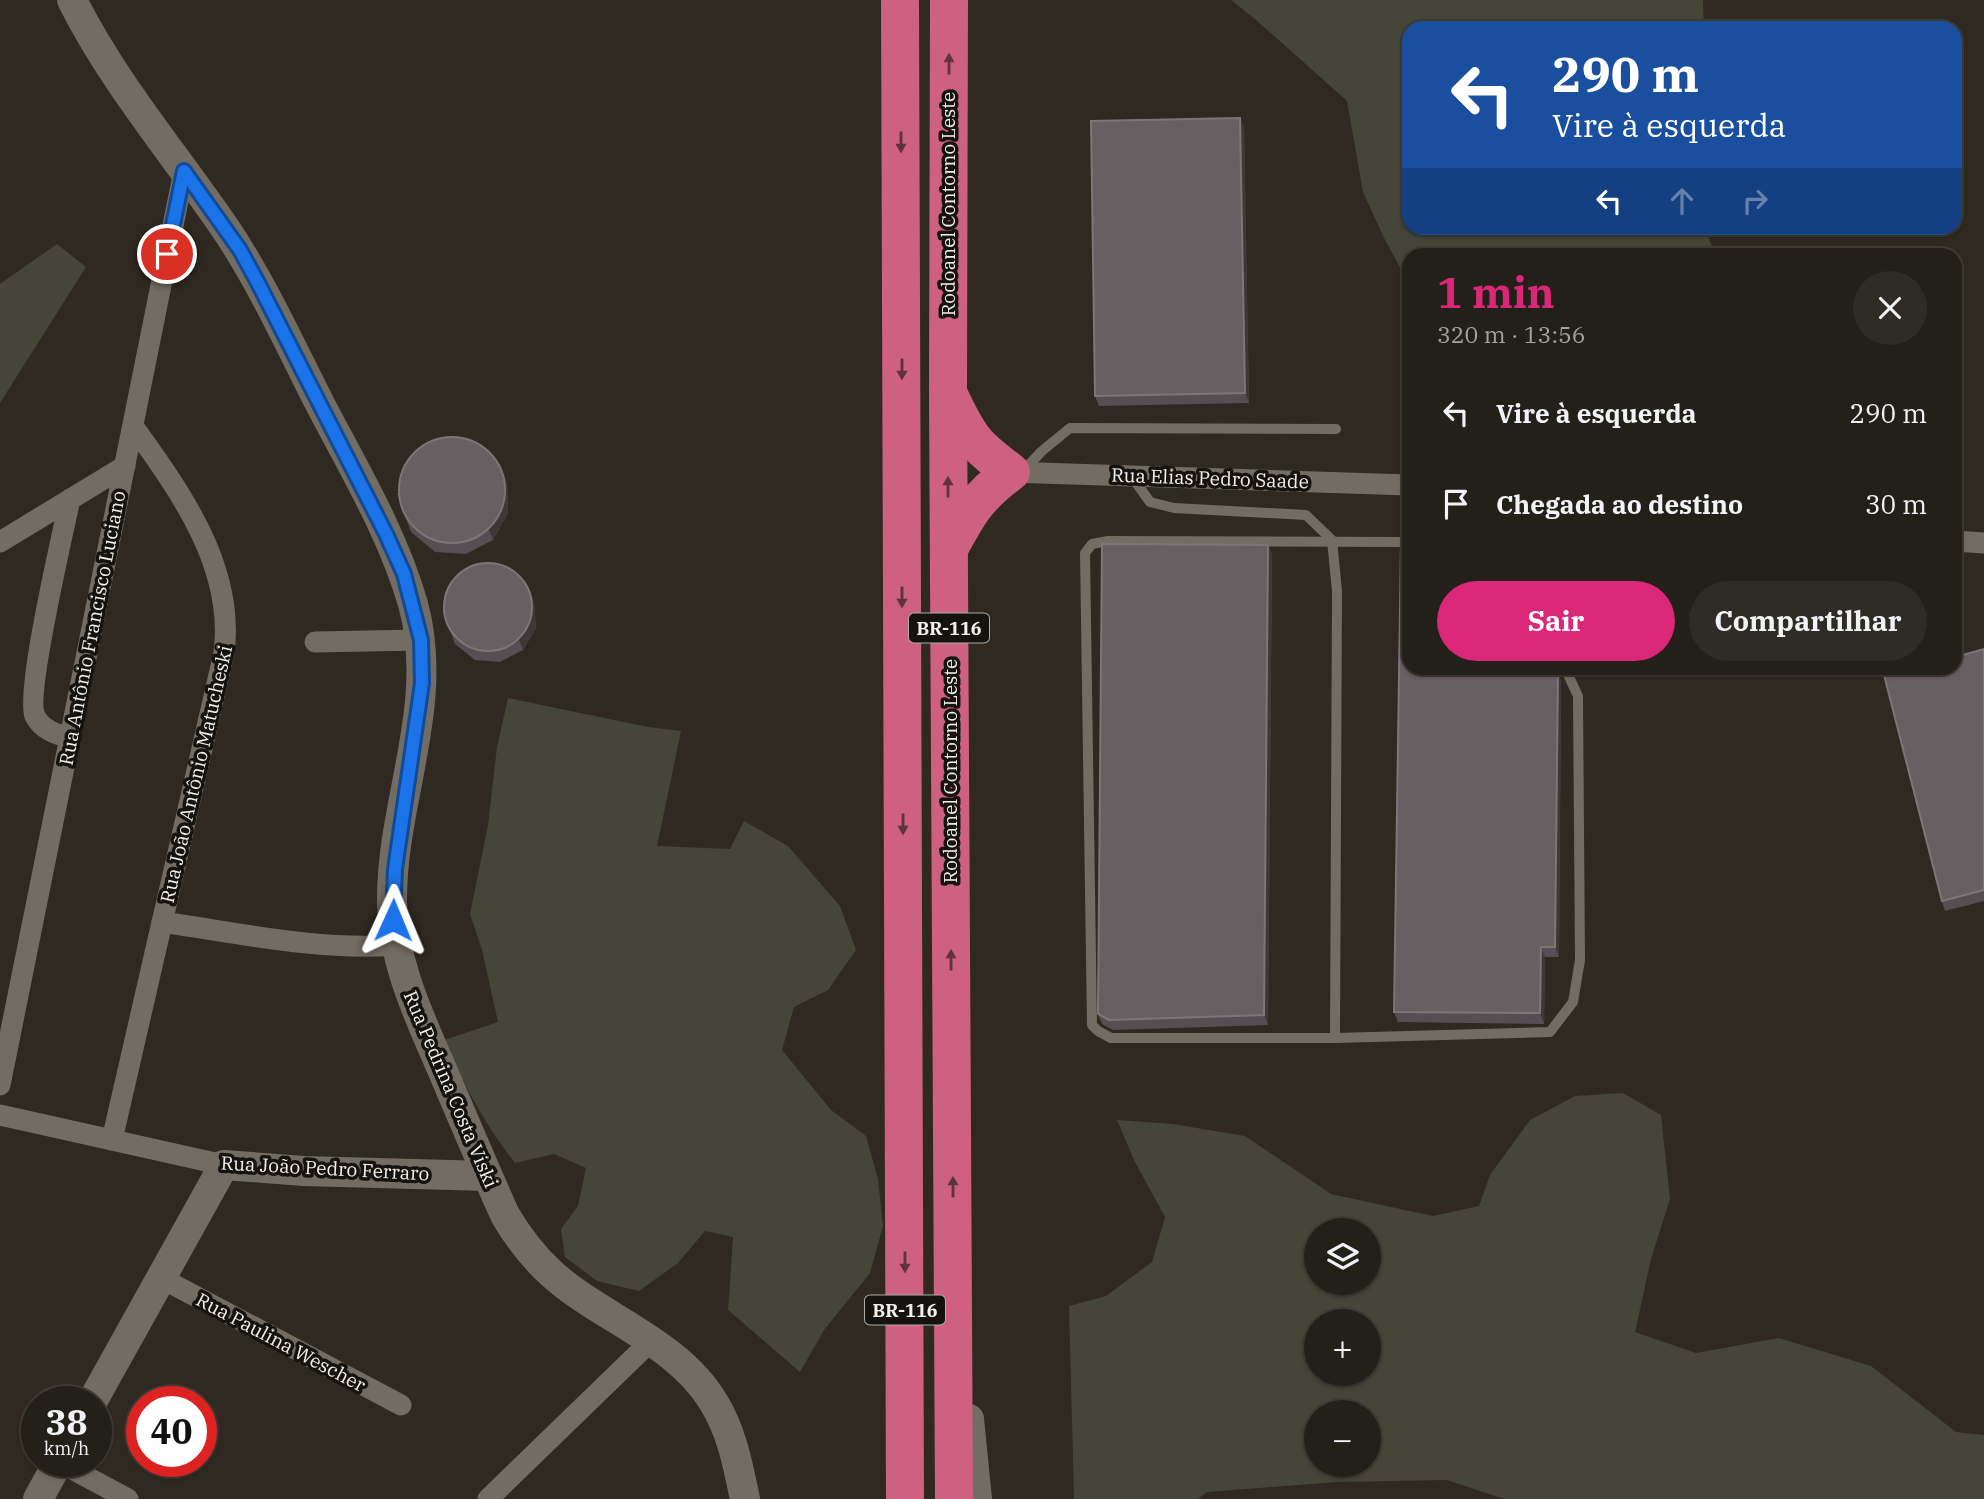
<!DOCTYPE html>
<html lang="pt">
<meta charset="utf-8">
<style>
body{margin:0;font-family:"IBM Plex Serif",serif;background:#2f2c26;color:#f1f3f6;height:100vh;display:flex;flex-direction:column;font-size:26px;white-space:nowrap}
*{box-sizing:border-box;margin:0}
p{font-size:23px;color:#a3a2a2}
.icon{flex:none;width:38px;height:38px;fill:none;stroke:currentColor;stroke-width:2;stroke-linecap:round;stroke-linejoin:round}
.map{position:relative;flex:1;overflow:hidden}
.sheet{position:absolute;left:1402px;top:248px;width:560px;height:427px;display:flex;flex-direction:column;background:#231f19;border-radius:21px;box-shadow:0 2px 5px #0004,0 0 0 2px #403d38}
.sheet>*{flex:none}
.banner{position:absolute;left:1402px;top:21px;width:560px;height:214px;border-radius:21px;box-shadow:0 2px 5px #0004,0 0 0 2px #403d38;background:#1a4fa0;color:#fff;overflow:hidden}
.controls{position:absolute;left:1304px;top:1218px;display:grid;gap:14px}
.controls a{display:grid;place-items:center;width:77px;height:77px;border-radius:50%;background:#231f19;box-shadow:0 2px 5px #0004,0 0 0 2px #403d38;font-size:35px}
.speed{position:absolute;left:21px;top:1386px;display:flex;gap:14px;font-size:35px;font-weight:700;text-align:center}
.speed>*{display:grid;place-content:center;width:91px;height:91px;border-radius:50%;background:#231f19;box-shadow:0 2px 5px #0004,0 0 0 2px #403d38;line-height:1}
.speed small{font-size:18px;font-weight:400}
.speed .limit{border:10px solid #d22;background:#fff;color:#111}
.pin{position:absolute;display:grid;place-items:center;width:60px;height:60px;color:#fff;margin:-30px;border:4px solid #fff;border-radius:50%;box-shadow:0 2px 7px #0007}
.me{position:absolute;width:77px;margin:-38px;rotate:1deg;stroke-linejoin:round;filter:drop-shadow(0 0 5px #0008)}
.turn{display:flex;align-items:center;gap:24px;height:147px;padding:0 35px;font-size:32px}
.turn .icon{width:91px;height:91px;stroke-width:2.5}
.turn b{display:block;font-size:49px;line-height:60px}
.lanes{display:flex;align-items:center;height:66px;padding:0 35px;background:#0003;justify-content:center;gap:35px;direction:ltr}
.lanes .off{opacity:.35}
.round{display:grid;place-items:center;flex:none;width:74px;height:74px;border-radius:37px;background:#2f2c26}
.overview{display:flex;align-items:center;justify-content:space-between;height:119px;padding:0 35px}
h1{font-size:42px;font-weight:700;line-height:52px;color:#db2777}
.action{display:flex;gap:14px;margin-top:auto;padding:14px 35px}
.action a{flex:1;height:80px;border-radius:42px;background:#db2777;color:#fff;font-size:28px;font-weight:700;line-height:80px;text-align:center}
.action a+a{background:#2f2c26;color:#f1f3f6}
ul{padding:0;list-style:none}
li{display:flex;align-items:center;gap:21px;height:91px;padding:0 35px}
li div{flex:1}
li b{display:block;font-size:26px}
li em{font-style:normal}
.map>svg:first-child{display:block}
.green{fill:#454637;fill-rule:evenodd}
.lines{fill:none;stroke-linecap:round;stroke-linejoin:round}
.lane{stroke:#736c63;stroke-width:10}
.street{stroke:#736c63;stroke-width:21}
.secondary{stroke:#736c63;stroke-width:30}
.highway{stroke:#ce6082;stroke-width:38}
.wall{fill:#574e53}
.shaded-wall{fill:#403838}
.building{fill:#685f63;stroke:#7d7678;stroke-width:2}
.oneway{fill:#5f323d}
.route-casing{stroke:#114b97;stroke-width:18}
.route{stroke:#1a73e8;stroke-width:12}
.labels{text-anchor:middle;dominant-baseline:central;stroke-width:7;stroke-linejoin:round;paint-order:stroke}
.shield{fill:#15130f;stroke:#b0ada8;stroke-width:2}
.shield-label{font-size:18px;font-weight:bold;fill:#f3efe9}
.street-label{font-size:19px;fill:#f3efe9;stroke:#15130f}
</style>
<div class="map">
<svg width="1984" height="1499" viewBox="0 0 1984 1499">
<rect width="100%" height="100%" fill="#2f2921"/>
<!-- green -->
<g class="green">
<path d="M1231 0H1703L1704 28H1409V228H1705L1715 255 1409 256V284L1384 238 1363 192 1347 101 1255 19Z"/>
<path d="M57 244 86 267 0 403V284Z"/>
<path d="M508 698 648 727 681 731 657 846 730 849 744 821 788 846 840 906 856 950 828 990 794 1007 782 1050 831 1110 866 1136 878 1179 883 1226 870 1273 824 1330 800 1372 728 1310 733 1237 705 1231 678 1263 639 1291 597 1281 565 1257 561 1229 578 1206 586 1168 554 1154 515 1163C486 1126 463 1084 444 1040L498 1022 482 950 470 914 488 825 497 747Z"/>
<path d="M1623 1093 1661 1115 1670 1199 1651 1259 1635 1332 1696 1353 1779 1338 1871 1366 1956 1432 1984 1435V1499H1504L1447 1480 1337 1482 1207 1492 1198 1499H1074L1069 1306 1106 1296 1152 1262 1165 1217 1135 1162 1117 1120 1173 1124 1245 1136 1331 1194 1433 1216 1479 1206 1490 1175 1530 1120 1575 1096ZM1368 1230V1283H1316V1230ZM1368 1321V1374H1316V1321ZM1368 1412V1465H1316V1412Z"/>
</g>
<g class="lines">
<!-- lane -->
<g class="lane">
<path d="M1023 471 1042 451 1070 428 1336 429"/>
<path d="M1132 477 1150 502 1174 508 1306 515 1332 540 1337 591 1335 1038"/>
<path d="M1409 542 1108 541 1092 544 1085 553 1092 1025 1098 1031 1111 1038H1335L1550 1032 1573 1002 1580 960 1578 696 1565 668"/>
</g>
<!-- street -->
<g class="street">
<path d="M1011 472 1409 485"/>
<path d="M70 499C63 532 25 695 35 716 42 730 56 734 70 738"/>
<path d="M1955 541 1984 543"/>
<path d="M0 542 125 466"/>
<path d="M315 642 421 640"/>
<path d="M162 922C239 933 319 951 396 945"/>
<path d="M0 1085 184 171"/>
<path d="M0 1115 224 1165"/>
<path d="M112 1140 224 653C235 567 181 493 133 426"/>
<path d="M161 1278 401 1405"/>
<path d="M59 1462 128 1499"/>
<path d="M488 1499 650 1342"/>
</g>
<!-- secondary -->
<g class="secondary">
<path d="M72 0C113 82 173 152 225 228 262 283 290 345 320 404 354 469 393 534 413 604 441 705 391 802 392 902 393 964 420 1018 444 1074 464 1121 484 1168 505 1215 518 1237 533 1257 552 1274 602 1319 678 1342 714 1403 732 1432 738 1466 745 1499"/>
<path d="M92 1402 224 1165 304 1171 487 1176"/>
<path d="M969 1419 977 1499"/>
<path d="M38 1499 59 1461"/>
</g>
<!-- highway -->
<g class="highway">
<path d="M900 0 905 1499"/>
<path d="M949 0 948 392 954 1499"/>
<path d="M949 549C969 512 977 497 1011 472 974 445 969 437 950 397"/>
</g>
</g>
<!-- wall -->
<g class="wall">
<path d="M1240 118 1244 128 1249 403 1099 406 1095 396Z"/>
<path d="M507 482 508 513 493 540 466 554 435 552 411 532 397 493Z"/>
<path d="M1268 545 1272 555 1268 1025 1113 1030 1102 1024 1098 1014Z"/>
<path d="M530 592 534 603 536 628 523 650 500 662 475 660 455 644 443 610Z"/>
<path d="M1984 649V901L1945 911 1942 901Z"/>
<path d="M1409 668H1534V671H1558L1561 682 1559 957H1545L1544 1024 1398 1022 1394 1012Z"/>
</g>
<!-- shaded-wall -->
<g class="shaded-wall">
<path d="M1240 118 1244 128 1249 403 1245 393Z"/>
<path d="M503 472 507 482 508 513 493 540 489 530Z"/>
<path d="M1268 545 1272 555 1268 1025 1264 1015Z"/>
<path d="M530 592 534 603 536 628 523 650 519 640Z"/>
<path d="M1558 671 1561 682 1559 957 1555 947Z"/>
<path d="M1541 947 1545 957 1544 1024 1540 1013Z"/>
</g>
<!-- building -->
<g class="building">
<path d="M1240 118 1245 393 1095 396 1091 121Z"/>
<circle cx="452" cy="490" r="53"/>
<path d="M1401 541H1409V668H1530V671H1558L1555 947H1541L1540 1013 1394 1012Z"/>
<path d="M1102 544 1268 545 1264 1015 1109 1020 1098 1014Z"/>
<circle cx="488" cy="607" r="44"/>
<path d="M1984 649V890L1942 901 1884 675 1910 668H1955V657Z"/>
</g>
<!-- one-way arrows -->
<defs><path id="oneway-solid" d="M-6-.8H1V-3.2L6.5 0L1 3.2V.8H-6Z" transform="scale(1.75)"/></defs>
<g class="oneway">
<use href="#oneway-solid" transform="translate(949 64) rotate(-90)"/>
<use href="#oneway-solid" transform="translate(901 142) rotate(90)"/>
<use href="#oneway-solid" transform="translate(902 369) rotate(90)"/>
<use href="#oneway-solid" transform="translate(948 487) rotate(-90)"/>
<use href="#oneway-solid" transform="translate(902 597) rotate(90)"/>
<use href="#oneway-solid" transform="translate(903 824) rotate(90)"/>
<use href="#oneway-solid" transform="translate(951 960) rotate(-90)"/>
<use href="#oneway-solid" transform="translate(953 1187) rotate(-90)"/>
<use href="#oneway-solid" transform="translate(905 1262) rotate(90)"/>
</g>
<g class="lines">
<!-- route casing -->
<g class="route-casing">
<path id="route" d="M167 254 184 171 240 250 257 281 386 534 404 574 421 640 422 683 395 869 393 920"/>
</g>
<!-- route -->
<use href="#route" class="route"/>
</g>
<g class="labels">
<!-- shield labels -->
<g class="shield">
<rect x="909" y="613.5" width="80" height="29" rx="5"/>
<rect x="865" y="1295.5" width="80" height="29" rx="5"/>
</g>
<g class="shield-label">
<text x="949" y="628">BR-116</text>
<text x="905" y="1310">BR-116</text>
</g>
<!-- street labels -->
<g class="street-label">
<text transform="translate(948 204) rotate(-90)">Rodoanel Contorno Leste</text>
<text transform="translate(1210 478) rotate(2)">Rua Elias Pedro Saade</text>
<text transform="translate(92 628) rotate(-79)">Rua Antônio Francisco Luciano</text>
<text transform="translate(950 771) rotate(-90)">Rodoanel Contorno Leste</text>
<text transform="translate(196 774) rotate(-77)">Rua João Antônio Matucheski</text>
<text transform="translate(451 1089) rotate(67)">Rua Pedrina Costa Viski</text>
<text transform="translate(325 1168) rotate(3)">Rua João Pedro Ferraro</text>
<text transform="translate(281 1342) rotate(28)">Rua Paulina Wescher</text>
</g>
</g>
</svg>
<div class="controls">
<a><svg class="icon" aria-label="layers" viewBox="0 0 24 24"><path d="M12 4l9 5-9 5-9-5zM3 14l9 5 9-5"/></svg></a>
<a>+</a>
<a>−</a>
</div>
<div class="speed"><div>38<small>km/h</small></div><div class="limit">40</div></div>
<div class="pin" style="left:167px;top:254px;background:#d93025"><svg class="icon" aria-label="arrive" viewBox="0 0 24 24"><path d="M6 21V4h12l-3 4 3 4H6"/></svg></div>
<svg class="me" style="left:393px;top:920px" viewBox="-20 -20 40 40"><path d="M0-17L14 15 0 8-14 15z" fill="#1a73e8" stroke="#fff" stroke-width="4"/></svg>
<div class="banner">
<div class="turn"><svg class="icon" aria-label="left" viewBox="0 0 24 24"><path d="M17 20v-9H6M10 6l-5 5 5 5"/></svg><div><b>290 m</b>Vire à esquerda</div></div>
<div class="lanes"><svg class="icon" aria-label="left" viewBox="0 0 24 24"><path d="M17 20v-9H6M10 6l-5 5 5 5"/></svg><svg class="icon off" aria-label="ahead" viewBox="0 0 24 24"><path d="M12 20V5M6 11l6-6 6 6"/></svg><svg class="icon off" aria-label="right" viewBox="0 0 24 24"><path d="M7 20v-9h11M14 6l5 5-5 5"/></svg></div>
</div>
<section class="sheet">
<div class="overview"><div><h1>1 min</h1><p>320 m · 13:56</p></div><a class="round"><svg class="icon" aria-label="close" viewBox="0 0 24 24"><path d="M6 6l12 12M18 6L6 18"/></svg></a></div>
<ul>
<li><svg class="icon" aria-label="left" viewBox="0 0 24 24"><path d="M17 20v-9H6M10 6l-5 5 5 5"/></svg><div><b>Vire à esquerda</b></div><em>290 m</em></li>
<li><svg class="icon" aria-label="arrive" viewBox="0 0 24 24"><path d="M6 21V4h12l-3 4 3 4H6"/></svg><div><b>Chegada ao destino</b></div><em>30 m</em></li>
</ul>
<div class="action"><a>Sair</a><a>Compartilhar</a></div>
</section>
</div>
